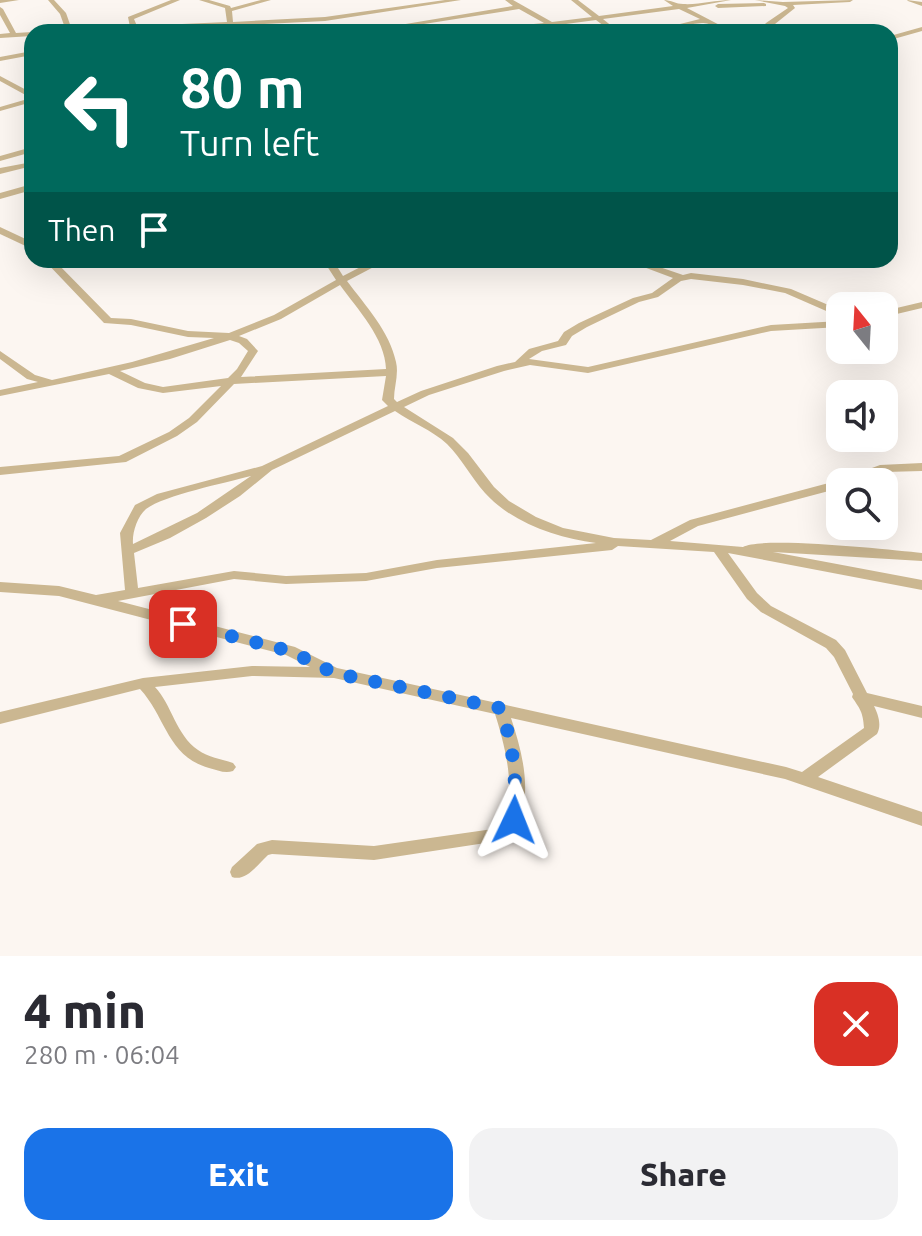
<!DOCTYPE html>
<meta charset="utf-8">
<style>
body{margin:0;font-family:Ubuntu,sans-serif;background:#f2f2f3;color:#2b2b33;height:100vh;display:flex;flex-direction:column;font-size:30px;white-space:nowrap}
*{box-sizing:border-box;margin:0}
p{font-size:26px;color:#7c7c81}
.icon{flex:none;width:44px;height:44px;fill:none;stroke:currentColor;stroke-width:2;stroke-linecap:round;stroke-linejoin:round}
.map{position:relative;height:956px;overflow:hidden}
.details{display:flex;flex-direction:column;background:#fff;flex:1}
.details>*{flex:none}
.banner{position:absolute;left:24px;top:24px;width:874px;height:244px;border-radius:24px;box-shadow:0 8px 32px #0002;background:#00695c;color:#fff;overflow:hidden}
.needle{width:52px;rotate:342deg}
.fabs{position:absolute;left:826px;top:292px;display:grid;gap:16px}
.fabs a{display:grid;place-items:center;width:72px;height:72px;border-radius:16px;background:#fff;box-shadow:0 8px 32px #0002;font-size:40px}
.pin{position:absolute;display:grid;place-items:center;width:68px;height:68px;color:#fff;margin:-34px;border-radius:16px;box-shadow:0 4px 12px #0006}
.me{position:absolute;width:88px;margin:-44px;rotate:2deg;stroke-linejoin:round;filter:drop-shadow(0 0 6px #0008)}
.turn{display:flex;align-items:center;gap:28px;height:168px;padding:0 24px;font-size:36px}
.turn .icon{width:104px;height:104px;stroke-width:2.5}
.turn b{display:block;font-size:56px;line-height:68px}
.then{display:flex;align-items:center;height:76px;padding:0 24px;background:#0003;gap:16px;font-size:30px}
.round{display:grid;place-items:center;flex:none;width:84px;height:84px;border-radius:24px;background:#f2f2f3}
.headline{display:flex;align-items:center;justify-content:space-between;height:136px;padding:0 24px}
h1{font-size:48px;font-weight:800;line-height:60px}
.primary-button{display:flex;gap:16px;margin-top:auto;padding:16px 24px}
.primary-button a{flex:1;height:92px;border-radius:24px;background:#1a73e8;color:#fff;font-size:32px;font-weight:800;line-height:92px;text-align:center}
.primary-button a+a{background:#f2f2f3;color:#2b2b33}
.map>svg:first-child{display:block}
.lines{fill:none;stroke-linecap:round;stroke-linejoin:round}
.minor{fill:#cbb791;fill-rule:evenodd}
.route{stroke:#1a73e8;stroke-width:14;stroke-dasharray:0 25.2}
</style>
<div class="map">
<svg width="922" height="956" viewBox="0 0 922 956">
<rect width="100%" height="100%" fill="#fcf6f1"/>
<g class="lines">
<!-- minor -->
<g class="minor">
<path d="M0 0H19L0 3Z"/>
<path d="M48 0H54L66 13 72 30 130 27 128 17 171 0H180L134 19 137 26 227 22 225 8 199 0H209L230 6 231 8 261 0H271L232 11 233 22 325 17 445 0H461L325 21 139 30V32H60L65 28 60 14Z"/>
<path d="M505 0H513L552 22 592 17 571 0H578L599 16 673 6 664 0C671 0 676 4 683 4 699 5 715 0 731 0L687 8 733 32C722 32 712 22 702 23 683 24 666 32 648 32L700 19 679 9 603 19 619 32H612L596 20 551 26 460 32 477 26 480 29 544 23 519 9 373 32H358L513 6Z"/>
<path d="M755 0 783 2 853 0 850 2 793 5 795 8 765 32H758L766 23 788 8 785 6Z"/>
<path d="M907 0 922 2V6L908 1Z"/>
<path d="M764 3 766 4V6L718 8 715 6 718 4Z"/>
<path d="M0 7 3 9 16 33 32 32V36L0 38V34L10 33 0 15Z"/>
<path d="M922 27V31L890 40V36Z"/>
<path d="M32 51V55L0 61V57Z"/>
<path d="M0 76 32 93V102L0 111V107L31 98 0 81Z"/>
<path d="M32 147V152L0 161V156Z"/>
<path d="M32 162V166L0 174V168Z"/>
<path d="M32 184V190L0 199V193Z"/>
<path d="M0 227 32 242V249L0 234Z"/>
<path d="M44 260H54L111 318 131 319 188 331 229 333 274 315 336 280 323 260H333L343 276 374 260H387L347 281C365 305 390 332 396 362 399 374 394 387 394 399L397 402 421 391 497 366 515 362 529 349 558 341 564 332 579 323 633 298 652 293 673 278 625 260H639L683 275 691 273 743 279 791 289 840 310V317L785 293 743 285 691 279 681 281 658 297 639 302 587 327 572 336 566 345 542 351 529 359 588 367 771 325 840 321V327L771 331 588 373 530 365 504 371 429 395 404 407 453 438 468 453 494 487 509 501 536 517 563 528 614 538 651 540 690 520 840 480 880 465 922 463V471L885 472 857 482H840V488L698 526 670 541 743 547C763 536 891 550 922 553V561L773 552 922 580V590L728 553 757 593 771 606 836 640 845 650 867 693 922 706V718L874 706C878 714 882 725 877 734L818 777 922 812V826L785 779 511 718C524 757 535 802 511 839L374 860 272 854 268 855C258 864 246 882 232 877L230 872 232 867 257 844 272 840 374 846 500 828C519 799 505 745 495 714L334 678 252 676 155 687C172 705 176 735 198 750 208 757 221 759 233 763L236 767 233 771C225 774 217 770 209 768 167 756 166 717 140 689L0 724V712L143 678 252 666 310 667 286 655 59 596 0 592V582L59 586 96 595 125 590 120 533 135 505 157 494 262 466 388 406 382 400 386 376 234 384 197 422 177 436 126 462 0 475V467L119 456 169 432 189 418 221 386 163 393 138 388 109 374 0 396V390L38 382 27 379 0 359V351L35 375 52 380 132 362 214 338 188 337 131 325 104 323ZM340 285C358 310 385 338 386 369L241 377 258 351 247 339 239 336 281 319ZM230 340 239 343 248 351 237 369 228 378 163 387 145 383 120 371 170 359ZM395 411C412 423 432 430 447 444 462 459 471 477 485 493 512 523 557 538 596 543L437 560 366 573 286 576 234 571 138 588 134 553 170 538 206 518 240 496 272 470ZM251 476 197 513 133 544C132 533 137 517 146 509 165 495 225 483 251 476ZM618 546 714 552 747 599 761 612 826 648 834 657 853 694 852 697C860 709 863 712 864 728L802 772 786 767 506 705 500 702 497 703 337 668 295 647 118 601 234 579 286 584 366 581 437 568 612 550Z"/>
<path d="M922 302V308L884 317V311Z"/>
</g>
</g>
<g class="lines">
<!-- route -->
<path class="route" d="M183 624 290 651 334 673 500 708C514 745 517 780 514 820"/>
</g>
</svg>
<div class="fabs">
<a><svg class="needle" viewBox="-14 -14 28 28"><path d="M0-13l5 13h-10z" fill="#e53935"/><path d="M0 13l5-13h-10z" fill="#7c7c81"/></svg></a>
<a><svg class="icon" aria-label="sound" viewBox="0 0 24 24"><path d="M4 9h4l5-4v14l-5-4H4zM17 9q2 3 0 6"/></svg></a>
<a><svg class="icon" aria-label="search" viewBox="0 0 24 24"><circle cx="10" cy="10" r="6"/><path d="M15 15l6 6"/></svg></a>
</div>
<div class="pin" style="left:183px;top:624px;background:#d93025"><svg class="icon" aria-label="arrive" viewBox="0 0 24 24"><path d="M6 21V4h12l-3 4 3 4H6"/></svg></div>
<svg class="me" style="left:514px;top:820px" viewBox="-20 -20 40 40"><path d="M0-17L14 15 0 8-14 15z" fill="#1a73e8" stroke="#fff" stroke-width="4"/></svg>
<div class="banner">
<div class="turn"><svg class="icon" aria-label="left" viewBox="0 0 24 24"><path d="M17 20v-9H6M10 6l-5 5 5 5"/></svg><div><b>80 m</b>Turn left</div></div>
<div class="then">Then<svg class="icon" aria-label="arrive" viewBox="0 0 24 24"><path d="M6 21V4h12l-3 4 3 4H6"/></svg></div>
</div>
</div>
<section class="details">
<div class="headline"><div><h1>4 min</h1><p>280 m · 06:04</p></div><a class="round" style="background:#d93025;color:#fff"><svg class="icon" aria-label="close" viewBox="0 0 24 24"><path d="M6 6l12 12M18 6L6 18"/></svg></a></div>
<div class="primary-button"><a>Exit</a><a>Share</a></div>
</section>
